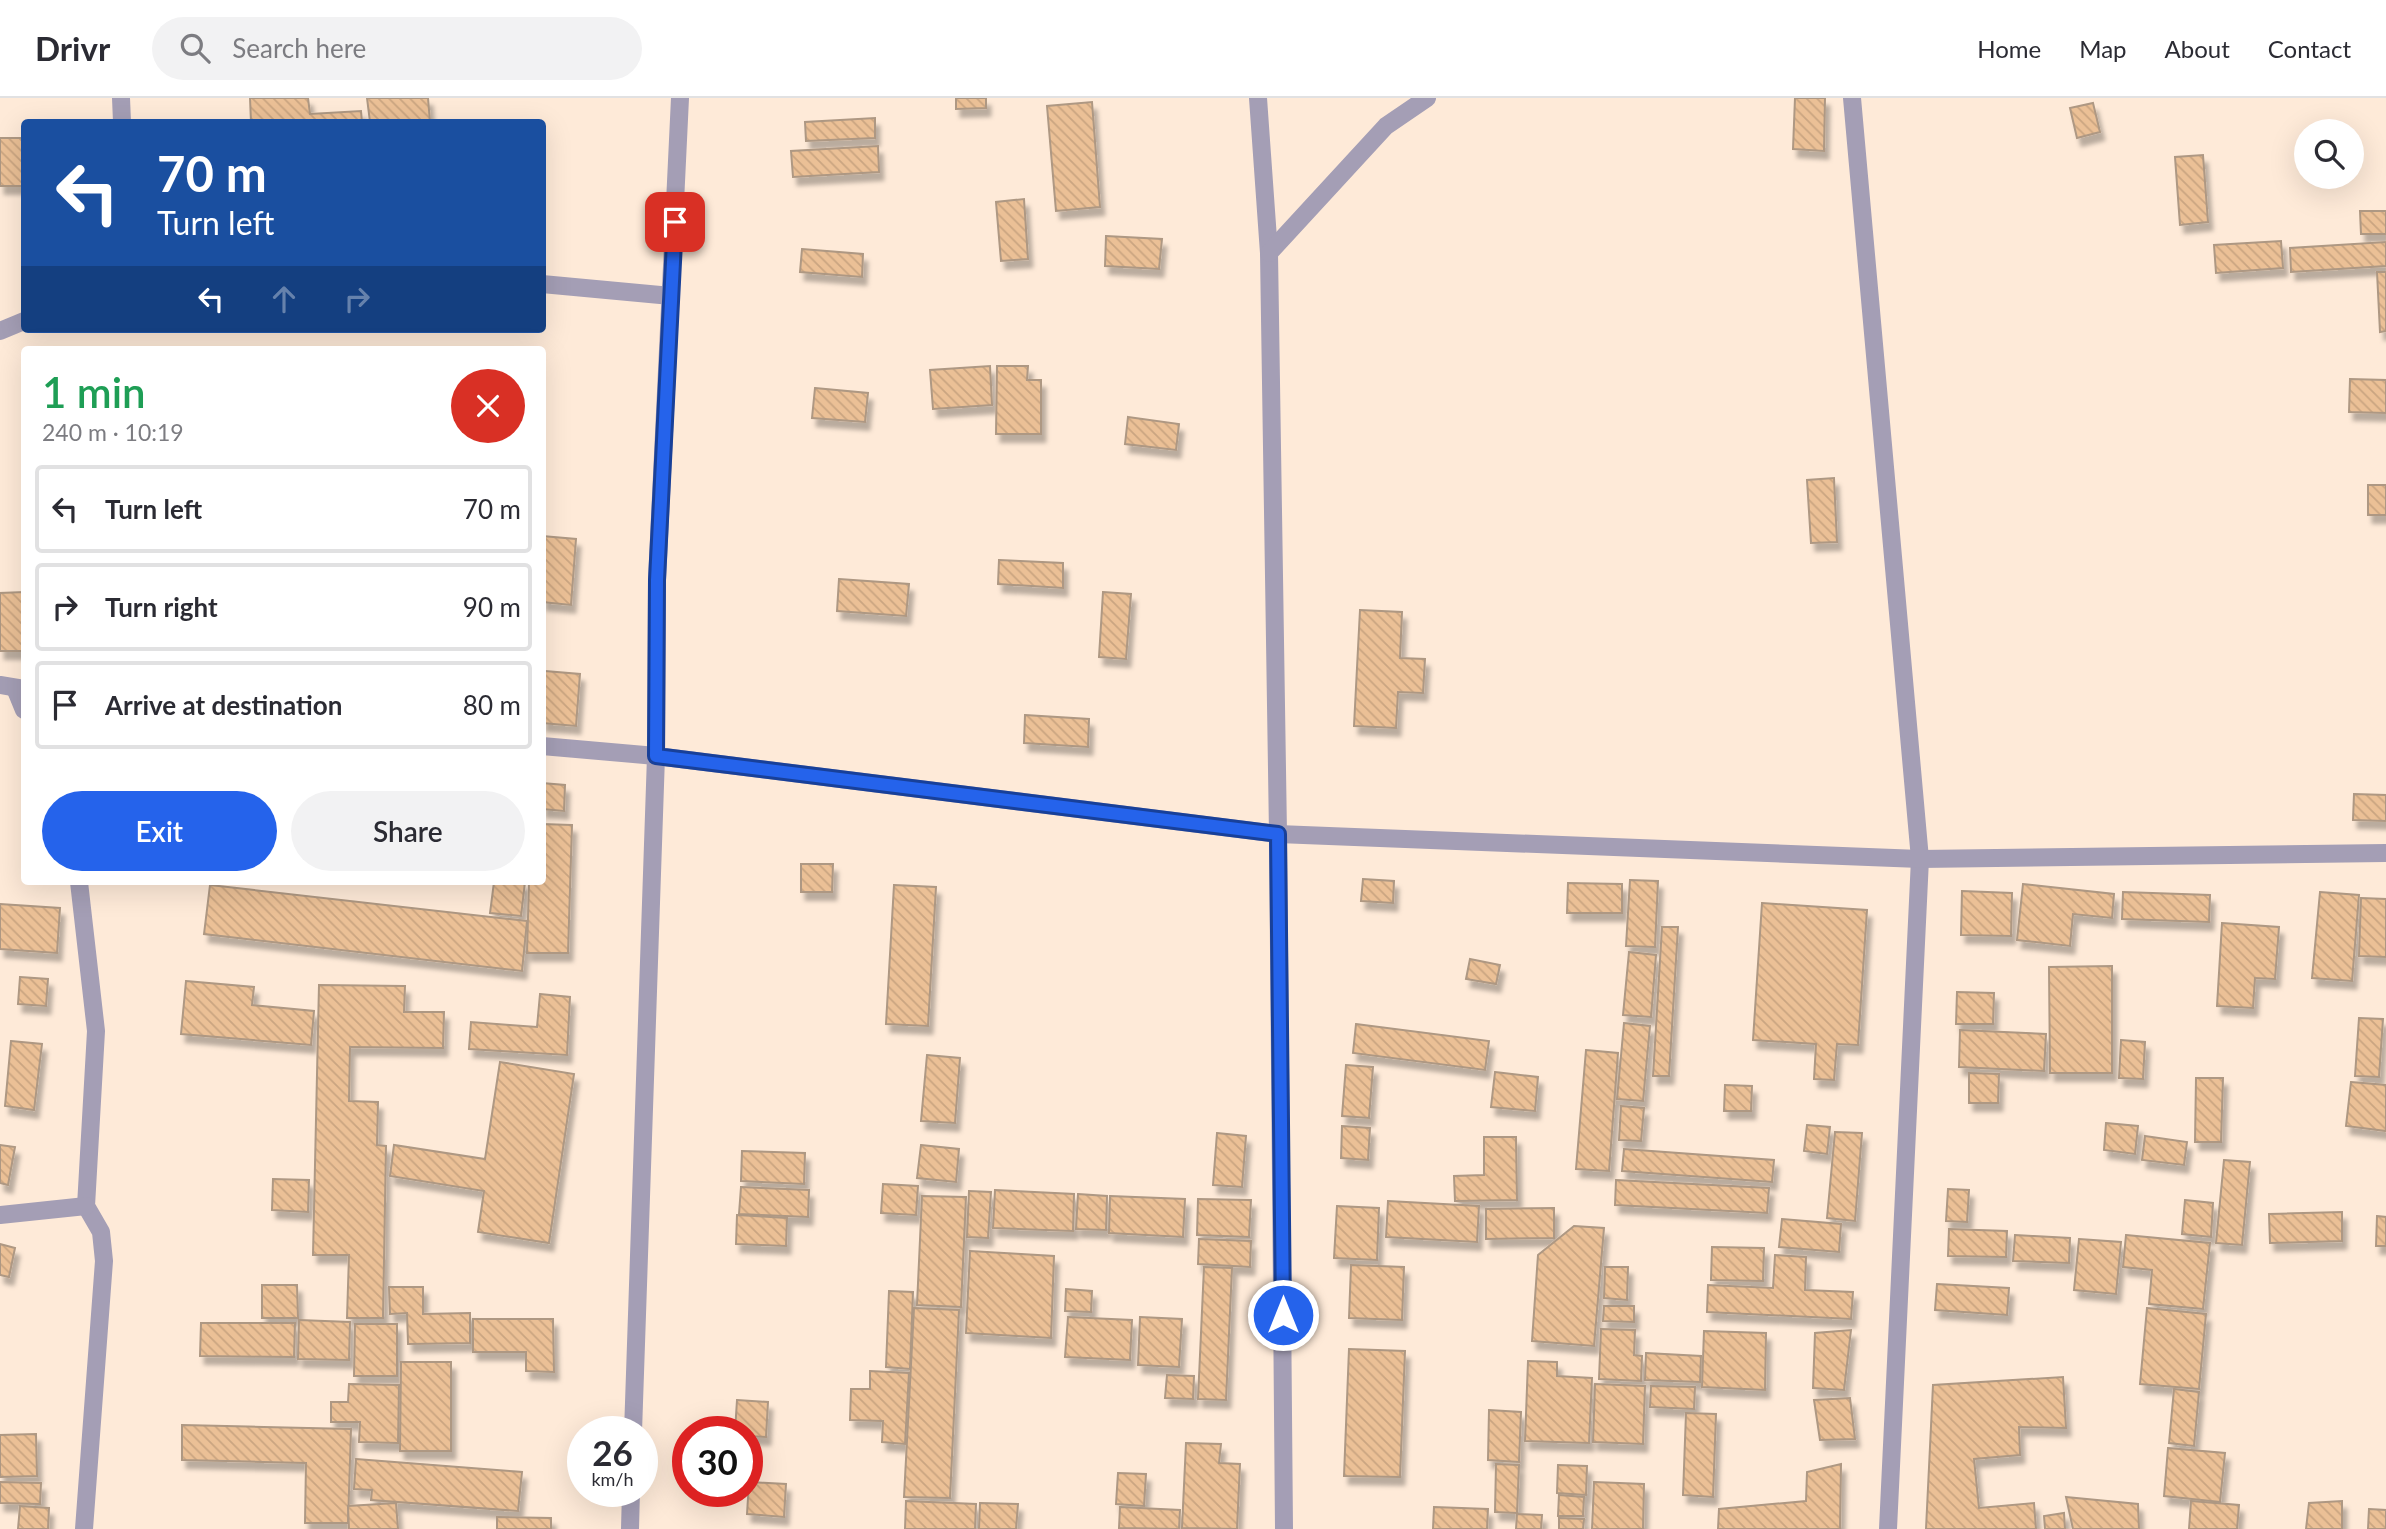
<!DOCTYPE html>
<meta charset="utf-8">
<style>
body{margin:0;font-family:Lato,sans-serif;background:#f2f2f3;color:#2b2b33;height:100vh;display:flex;flex-direction:column;font-size:26px;white-space:nowrap}
*{box-sizing:border-box;margin:0}
p{font-size:23px;color:#7c7c81}
.icon{flex:none;width:38px;height:38px;fill:none;stroke:currentColor;stroke-width:2;stroke-linecap:round;stroke-linejoin:round}
.map{position:relative;flex:1;overflow:hidden}
.sheet{position:absolute;left:21px;top:248px;width:525px;height:539px;display:flex;flex-direction:column;background:#fff;border-radius:7px;box-shadow:0 7px 28px #0002}
.sheet>*{flex:none}
.hud{position:absolute;left:21px;top:21px;width:525px;height:214px;border-radius:7px;box-shadow:0 7px 28px #0002;background:#1a4fa0;color:#fff;overflow:hidden}
.tools{position:absolute;left:2294px;top:21px;display:grid;gap:14px}
.tools a{display:grid;place-items:center;width:70px;height:70px;border-radius:50%;background:#fff;box-shadow:0 7px 28px #0002;font-size:35px}
.speed{position:absolute;left:567px;top:1318px;display:flex;gap:14px;font-size:35px;font-weight:700;text-align:center}
.speed>*{display:grid;place-content:center;width:91px;height:91px;border-radius:50%;background:#fff;box-shadow:0 7px 28px #0002;line-height:1}
.speed small{font-size:18px;font-weight:400}
.speed .limit{border:10px solid #d22;background:#fff;color:#111}
.pin{position:absolute;display:grid;place-items:center;width:60px;height:60px;color:#fff;margin:-30px;border-radius:14px;box-shadow:0 4px 10px #0006}
.me{position:absolute;width:77px;margin:-38px;rotate:0deg;stroke-linejoin:round;filter:drop-shadow(0 0 5px #0008)}
.turn{display:flex;align-items:center;gap:24px;height:147px;padding:0 21px;font-size:32px}
.turn .icon{width:91px;height:91px;stroke-width:2.5}
.turn b{display:block;font-size:49px;line-height:60px}
.lanes{display:flex;align-items:center;height:66px;padding:0 21px;background:#0003;justify-content:center;gap:35px;direction:ltr}
.lanes .off{opacity:.35}
.round{display:grid;place-items:center;flex:none;width:74px;height:74px;border-radius:37px;background:#f2f2f3}
.head{display:flex;align-items:center;justify-content:space-between;height:119px;padding:0 21px}
h1{font-size:42px;font-weight:600;line-height:52px;color:#1e9e55}
.primary-button{display:flex;gap:14px;margin-top:auto;padding:14px 21px}
.primary-button a{flex:1;height:80px;border-radius:42px;background:#2563eb;color:#fff;font-size:28px;font-weight:600;line-height:80px;text-align:center}
.primary-button a+a{background:#f2f2f3;color:#2b2b33}
ul{padding:0;list-style:none}
li{display:flex;align-items:center;gap:21px;height:88px;margin:0 14px 10px;padding:0 7px;border:4px solid #e1e1e2;border-radius:7px}
li div{flex:1}
li b{display:block;font-size:26px}
li em{font-style:normal}
header{display:flex;align-items:center;gap:42px;box-sizing:border-box;height:98px;padding:0 35px;background:#fff;border-bottom:2px solid #e1e1e2}
header strong{font-size:33px}
nav{display:flex;gap:38px;margin-inline-start:auto;font-size:24px}
.search{width:490px;height:63px;background:#f2f2f3;display:flex;align-items:center;gap:18px;box-sizing:border-box;padding:0 24px;border-radius:38px;color:#7c7c81;font-size:26px}
.map>svg:first-child{display:block}
.building{fill:url(#building-back-hatch);stroke:#ae9883;stroke-width:2;filter:url(#shadow)}
.lines{fill:none;stroke-linecap:round;stroke-linejoin:round}
.minor{stroke:#a49eb5;stroke-width:18}
.route-casing{stroke:#184099;stroke-width:18}
.route{stroke:#2563eb;stroke-width:12}
</style>
<header>
<strong>Drivr</strong>
<div class="search"><svg class="icon" aria-label="search" viewBox="0 0 24 24"><circle cx="10" cy="10" r="6"/><path d="M15 15l6 6"/></svg>Search here</div>
<nav><a>Home</a><a>Map</a><a>About</a><a>Contact</a></nav>
</header>
<div class="map">
<svg width="2386" height="1431" viewBox="0 0 2386 1431">
<defs>
<pattern id="building-back-hatch" width="6" height="6" patternUnits="userSpaceOnUse" patternTransform="scale(1.75)"><rect width="6" height="6" fill="#ebc096"/><path d="M-1 5l2 2M0 0l6 6M5-1l2 2" fill="none" stroke="#caa581"/></pattern>
<filter id="shadow"><feDropShadow dx="4.5" dy="8" stdDeviation="2" flood-color="#0004"/></filter>
</defs>
<rect width="100%" height="100%" fill="#feead8"/>
<!-- building -->
<g class="building">
<path d="M250 0H308L310 16 361 13 362 24H251Z"/>
<path d="M367 0H428L430 24H370Z"/>
<path d="M956 0H986V10L956 11Z"/>
<path d="M1795 0H1825L1824 53 1793 51Z"/>
<path d="M1092 4 1100 109 1056 113 1047 8Z"/>
<path d="M2093 5 2100 34 2077 40 2070 10Z"/>
<path d="M875 20V40L806 43 805 24Z"/>
<rect x="0" y="40" width="24" height="48"/>
<path d="M878 48 879 74 793 79 791 53Z"/>
<path d="M2203 57 2208 124 2180 127 2175 59Z"/>
<path d="M1024 101 1028 161 1001 163 996 104Z"/>
<path d="M2360 113H2386V136H2361Z"/>
<path d="M1106 138 1162 141 1159 171 1105 168Z"/>
<path d="M2281 143 2283 170 2216 175 2214 147Z"/>
<path d="M2386 144V168L2291 174 2290 150Z"/>
<path d="M802 151 863 156 862 179 800 174Z"/>
<path d="M2377 174H2386V233L2380 234Z"/>
<path d="M990 268 992 307 933 311 930 272Z"/>
<path d="M997 268H1028L1027 282H1041V336H996Z"/>
<path d="M2350 281 2386 282V315L2349 314Z"/>
<path d="M815 290 868 295 865 324 812 320Z"/>
<path d="M1128 319 1179 326 1176 352 1125 346Z"/>
<path d="M1834 380 1837 444 1811 445 1807 382Z"/>
<rect x="2368" y="387" width="18" height="30"/>
<path d="M542 438 576 441 571 507 542 504Z"/>
<path d="M999 462 1063 465V490L998 486Z"/>
<path d="M839 481 909 486 906 518 837 513Z"/>
<path d="M24 494V553H0V495Z"/>
<path d="M1103 494 1131 496 1126 561 1099 559Z"/>
<path d="M1360 512 1402 514 1400 560 1425 561 1423 595 1398 594 1396 630 1354 628Z"/>
<path d="M545 573 580 576 576 628 542 625Z"/>
<path d="M1025 617 1089 621 1088 649 1024 645Z"/>
<path d="M542 685 565 687 564 713 542 711Z"/>
<path d="M2354 696 2386 697V723L2353 722Z"/>
<path d="M542 726 572 727 568 855H527L529 784H542Z"/>
<path d="M801 766H833L832 794H801Z"/>
<path d="M1363 781 1394 783 1393 805 1361 803Z"/>
<path d="M1630 782 1658 783 1655 849 1626 848Z"/>
<path d="M494 784H525L521 818 490 815Z"/>
<path d="M1568 785 1622 786V815H1567Z"/>
<path d="M2023 786 2114 796 2112 820 2073 816 2070 848 2017 842Z"/>
<path d="M210 787 527 823 522 873 204 836Z"/>
<path d="M894 787 936 789 928 928 886 926Z"/>
<path d="M1962 793 2012 795 2011 838 1961 837Z"/>
<path d="M2123 794 2210 797 2209 824 2122 821Z"/>
<path d="M2320 794 2359 797 2352 883 2312 880Z"/>
<path d="M2361 800 2386 801V859L2359 858Z"/>
<path d="M1762 805 1867 812 1858 947 1837 946 1834 982 1814 981 1816 946 1753 942Z"/>
<path d="M0 806 60 810 57 855 0 851Z"/>
<path d="M2222 825 2279 829 2275 881 2255 880 2253 910 2217 908Z"/>
<path d="M1662 829H1678L1669 978H1653Z"/>
<path d="M1629 854 1656 857 1651 919 1623 917Z"/>
<path d="M1470 861 1500 867 1496 886 1466 881Z"/>
<path d="M2112 868V975H2050L2049 869Z"/>
<path d="M20 879 48 881 46 908 18 906Z"/>
<path d="M186 883 254 889 252 907 314 913 311 947 181 936Z"/>
<path d="M319 887 405 888 404 914H444L443 950 350 949 349 1003 378 1004 377 1047 386 1048 383 1220H347L349 1157H313Z"/>
<path d="M1957 894 1994 895 1993 926H1956Z"/>
<path d="M540 896 570 899 567 957 469 951 471 924 537 929Z"/>
<path d="M2359 920 2383 921 2379 979 2355 978Z"/>
<path d="M1624 925 1650 928 1643 1003 1617 1001Z"/>
<path d="M1356 926 1489 943 1485 972 1353 955Z"/>
<path d="M1960 932 2046 936 2044 973 1959 969Z"/>
<path d="M2121 942 2145 944 2143 981 2119 980Z"/>
<path d="M11 943 42 946 34 1012 5 1008Z"/>
<path d="M1586 952 1618 955 1609 1073 1576 1071Z"/>
<path d="M927 957 960 960 955 1025 921 1023Z"/>
<path d="M500 964 574 976 549 1145 478 1134 484 1093 390 1078 394 1047 485 1061Z"/>
<path d="M1346 967 1373 969 1369 1020 1342 1018Z"/>
<path d="M1495 974 1538 979 1535 1013 1491 1009Z"/>
<path d="M1969 975 1999 976 1998 1005H1969Z"/>
<path d="M2196 980H2223L2221 1044H2195Z"/>
<path d="M2351 984 2386 987V1033L2346 1028Z"/>
<path d="M1725 987 1752 988 1751 1013H1724Z"/>
<path d="M1621 1008 1644 1010 1641 1043 1619 1042Z"/>
<path d="M2106 1025 2138 1028 2135 1056 2104 1052Z"/>
<path d="M1807 1027 1830 1029 1827 1056 1804 1053Z"/>
<path d="M1342 1028 1370 1030 1368 1062 1341 1060Z"/>
<path d="M1835 1034 1862 1035 1855 1123 1827 1120Z"/>
<path d="M1217 1035 1246 1038 1242 1089 1213 1087Z"/>
<path d="M2145 1038 2187 1044 2184 1067 2142 1062Z"/>
<path d="M1484 1039H1516L1517 1102 1455 1103 1454 1078 1484 1077Z"/>
<path d="M0 1047 15 1049 8 1087 0 1085Z"/>
<path d="M921 1047 959 1051 956 1084 917 1080Z"/>
<path d="M1624 1051 1774 1062 1772 1084 1622 1073Z"/>
<path d="M742 1053 805 1055 804 1086 741 1083Z"/>
<path d="M2224 1062 2250 1064 2242 1147 2216 1145Z"/>
<path d="M273 1081 309 1082 308 1114 272 1112Z"/>
<path d="M1616 1082 1769 1090 1767 1115 1615 1107Z"/>
<path d="M883 1086 918 1088 916 1117 881 1115Z"/>
<path d="M741 1089 809 1092 808 1119 739 1116Z"/>
<path d="M1948 1091 1969 1092 1967 1124 1946 1123Z"/>
<path d="M995 1092 1074 1096 1073 1133 993 1130Z"/>
<path d="M969 1093 991 1094 988 1140 967 1139Z"/>
<path d="M1078 1096 1107 1098 1106 1132 1076 1131Z"/>
<path d="M922 1098 966 1099 961 1209 917 1207Z"/>
<path d="M1110 1098 1185 1101 1183 1139 1109 1135Z"/>
<path d="M1198 1101 1251 1102 1249 1139 1197 1137Z"/>
<path d="M2185 1102 2213 1105 2211 1139 2182 1136Z"/>
<path d="M1388 1103 1479 1108 1477 1144 1386 1139Z"/>
<path d="M1337 1108 1379 1110 1377 1162 1334 1160Z"/>
<path d="M1554 1110V1140L1486 1141V1111Z"/>
<path d="M2342 1114V1143L2270 1145 2269 1116Z"/>
<path d="M737 1117 787 1120 786 1148 736 1146Z"/>
<path d="M2377 1118 2386 1119V1148H2376Z"/>
<path d="M1782 1121 1841 1126 1839 1154 1779 1149Z"/>
<path d="M1574 1128 1604 1130 1594 1248 1532 1243 1538 1157Z"/>
<path d="M1949 1131 2007 1133 2006 1159 1948 1158Z"/>
<path d="M2015 1137 2070 1140 2069 1165 2013 1163Z"/>
<path d="M2126 1137 2210 1145 2203 1211 2149 1206 2152 1172 2123 1169Z"/>
<path d="M1199 1141 1251 1143 1250 1169 1198 1166Z"/>
<path d="M2079 1141 2121 1144 2116 1196 2074 1192Z"/>
<path d="M0 1146 15 1150 9 1179 0 1177Z"/>
<path d="M1712 1149 1764 1150 1763 1183 1711 1182Z"/>
<path d="M970 1153 1054 1158 1051 1240 966 1235Z"/>
<path d="M1775 1157 1806 1159 1805 1192 1853 1194 1851 1221 1707 1214 1708 1187 1773 1190Z"/>
<path d="M1351 1167 1404 1169 1402 1222 1349 1220Z"/>
<path d="M1204 1169 1232 1170 1226 1302 1198 1301Z"/>
<path d="M1605 1169H1628L1627 1202 1604 1200Z"/>
<path d="M1937 1186 2009 1190 2007 1217 1935 1212Z"/>
<path d="M262 1187H297L298 1220H262Z"/>
<path d="M389 1189H423V1216L470 1215V1245L408 1246 407 1215 390 1216Z"/>
<path d="M1066 1191 1092 1193 1091 1214 1065 1213Z"/>
<path d="M889 1193 913 1194 910 1271 886 1269Z"/>
<path d="M1604 1208H1634V1224L1603 1223Z"/>
<path d="M914 1210 959 1212 950 1400 904 1399Z"/>
<path d="M2147 1210 2206 1216 2199 1291 2140 1286Z"/>
<path d="M1068 1219 1132 1222 1130 1262 1065 1259Z"/>
<path d="M1140 1219 1182 1221 1179 1269 1138 1267Z"/>
<path d="M473 1221H553L554 1274 526 1273V1254H473Z"/>
<path d="M299 1222 350 1224 349 1262 298 1261Z"/>
<path d="M201 1225H295L294 1259 200 1258Z"/>
<path d="M355 1226H397V1278H354Z"/>
<path d="M1601 1231 1635 1232 1634 1257 1642 1258 1641 1283 1599 1281Z"/>
<path d="M1851 1232 1844 1292 1813 1290 1815 1235Z"/>
<path d="M1704 1233 1766 1235 1765 1292 1702 1289Z"/>
<path d="M1349 1251 1405 1253 1400 1379 1344 1378Z"/>
<path d="M1646 1255 1701 1258 1700 1284 1645 1282Z"/>
<path d="M1528 1263 1557 1264V1278L1592 1280 1589 1345 1525 1343Z"/>
<path d="M401 1264H451V1353H400Z"/>
<path d="M870 1273 909 1275 905 1346 882 1344 883 1323 850 1322 851 1291H870Z"/>
<path d="M1167 1277 1194 1278 1193 1301 1165 1300Z"/>
<path d="M2063 1279 2066 1330 2019 1329 2020 1357 1974 1361 1979 1410 2034 1405 2036 1431H1926L1933 1287Z"/>
<path d="M349 1286 399 1287 398 1345 359 1344 360 1324H331V1304H348Z"/>
<path d="M1595 1286 1645 1288 1643 1346 1593 1344Z"/>
<path d="M1651 1288 1695 1289 1694 1311 1650 1309Z"/>
<path d="M2174 1291 2199 1294 2194 1348 2169 1345Z"/>
<path d="M1850 1300 1855 1341 1820 1342 1814 1302Z"/>
<path d="M737 1302 768 1304 766 1339 747 1338V1334H735Z"/>
<path d="M1489 1312 1521 1314 1519 1364 1488 1362Z"/>
<path d="M1686 1315 1716 1316 1713 1399 1683 1397Z"/>
<path d="M182 1327 351 1331 348 1425H305L306 1365 182 1362Z"/>
<path d="M36 1336 37 1378 0 1379V1337Z"/>
<path d="M1186 1345 1221 1346 1219 1365 1240 1366 1237 1431 1182 1430Z"/>
<path d="M2168 1350 2225 1355 2220 1404 2164 1398Z"/>
<path d="M356 1361 522 1374 518 1413 371 1402 372 1392 354 1391Z"/>
<path d="M1496 1366 1519 1367 1517 1415 1495 1414Z"/>
<path d="M1841 1366 1840 1431H1718L1719 1411 1806 1403 1807 1374Z"/>
<path d="M1558 1367 1587 1368 1586 1397 1557 1395Z"/>
<path d="M1118 1375 1146 1376 1144 1408 1116 1406Z"/>
<path d="M0 1384 41 1385 40 1406 0 1405Z"/>
<path d="M749 1384 786 1386 784 1419 747 1416Z"/>
<path d="M1594 1384 1644 1386 1643 1431H1592Z"/>
<path d="M1559 1397 1584 1399 1583 1418H1558Z"/>
<path d="M2066 1399 2138 1406 2139 1431H2073Z"/>
<path d="M906 1403 976 1406 975 1431H905Z"/>
<path d="M2191 1403 2239 1407 2237 1431H2189Z"/>
<path d="M2342 1403V1431H2306L2309 1405Z"/>
<path d="M396 1405 398 1431H349L348 1408Z"/>
<path d="M980 1405 1018 1406 1016 1431H979Z"/>
<path d="M20 1408 49 1410 48 1431H18Z"/>
<path d="M1120 1409 1180 1412 1179 1431 1119 1430Z"/>
<path d="M1434 1409 1488 1411 1487 1431H1433Z"/>
<path d="M2369 1411 2386 1412V1431H2368Z"/>
<path d="M2064 1415 2065 1431H2045L2044 1418Z"/>
<path d="M1517 1416 1542 1417 1541 1431H1516Z"/>
<path d="M497 1419 551 1420V1431H497Z"/>
<path d="M1559 1420 1584 1421 1583 1431H1559Z"/>
</g>
<g class="lines">
<!-- minor -->
<g class="minor">
<path d="M121 0 122 24"/>
<path d="M1258 0 1269 155 1278 736 1284 1431"/>
<path d="M1852 0 1920 761 1888 1431"/>
<path d="M1269 155 1386 28 1427 0"/>
<path d="M542 186 671 198"/>
<path d="M0 233 24 223"/>
<path d="M0 587 24 591"/>
<path d="M15 590 24 612"/>
<path d="M542 648 656 658 1278 736 1920 761 2386 755"/>
<path d="M79 784 96 933 86 1108 101 1134 104 1163 84 1431"/>
<path d="M0 1117 86 1108"/>
<path d="M633 1334 656 658 657 482 680 0"/>
<path d="M630 1431 631 1393"/>
</g>
</g>
<g class="lines">
<!-- route casing -->
<g class="route-casing">
<path id="route" d="M675 124 657 482 656 658 1278 736 1283 1217"/>
</g>
<!-- route -->
<use href="#route" class="route"/>
</g>
</svg>
<div class="tools">
<a><svg class="icon" aria-label="search" viewBox="0 0 24 24"><circle cx="10" cy="10" r="6"/><path d="M15 15l6 6"/></svg></a>
</div>
<div class="speed"><div>26<small>km/h</small></div><div class="limit">30</div></div>
<div class="pin" style="left:675px;top:124px;background:#d93025"><svg class="icon" aria-label="arrive" viewBox="0 0 24 24"><path d="M6 21V4h12l-3 4 3 4H6"/></svg></div>
<svg class="me" style="left:1283px;top:1217px" viewBox="-20 -20 40 40"><circle r="17" fill="#2563eb" stroke="#fff" stroke-width="3"/><path d="M0-11L8 9 0 5-8 9z" fill="#fff"/></svg>
<div class="hud">
<div class="turn"><svg class="icon" aria-label="left" viewBox="0 0 24 24"><path d="M17 20v-9H6M10 6l-5 5 5 5"/></svg><div><b>70 m</b>Turn left</div></div>
<div class="lanes"><svg class="icon" aria-label="left" viewBox="0 0 24 24"><path d="M17 20v-9H6M10 6l-5 5 5 5"/></svg><svg class="icon off" aria-label="ahead" viewBox="0 0 24 24"><path d="M12 20V5M6 11l6-6 6 6"/></svg><svg class="icon off" aria-label="right" viewBox="0 0 24 24"><path d="M7 20v-9h11M14 6l5 5-5 5"/></svg></div>
</div>
<section class="sheet">
<div class="head"><div><h1>1 min</h1><p>240 m · 10:19</p></div><a class="round" style="background:#d93025;color:#fff"><svg class="icon" aria-label="close" viewBox="0 0 24 24"><path d="M6 6l12 12M18 6L6 18"/></svg></a></div>
<ul>
<li><svg class="icon" aria-label="left" viewBox="0 0 24 24"><path d="M17 20v-9H6M10 6l-5 5 5 5"/></svg><div><b>Turn left</b></div><em>70 m</em></li>
<li><svg class="icon" aria-label="right" viewBox="0 0 24 24"><path d="M7 20v-9h11M14 6l5 5-5 5"/></svg><div><b>Turn right</b></div><em>90 m</em></li>
<li><svg class="icon" aria-label="arrive" viewBox="0 0 24 24"><path d="M6 21V4h12l-3 4 3 4H6"/></svg><div><b>Arrive at destination</b></div><em>80 m</em></li>
</ul>
<div class="primary-button"><a>Exit</a><a>Share</a></div>
</section>
</div>
